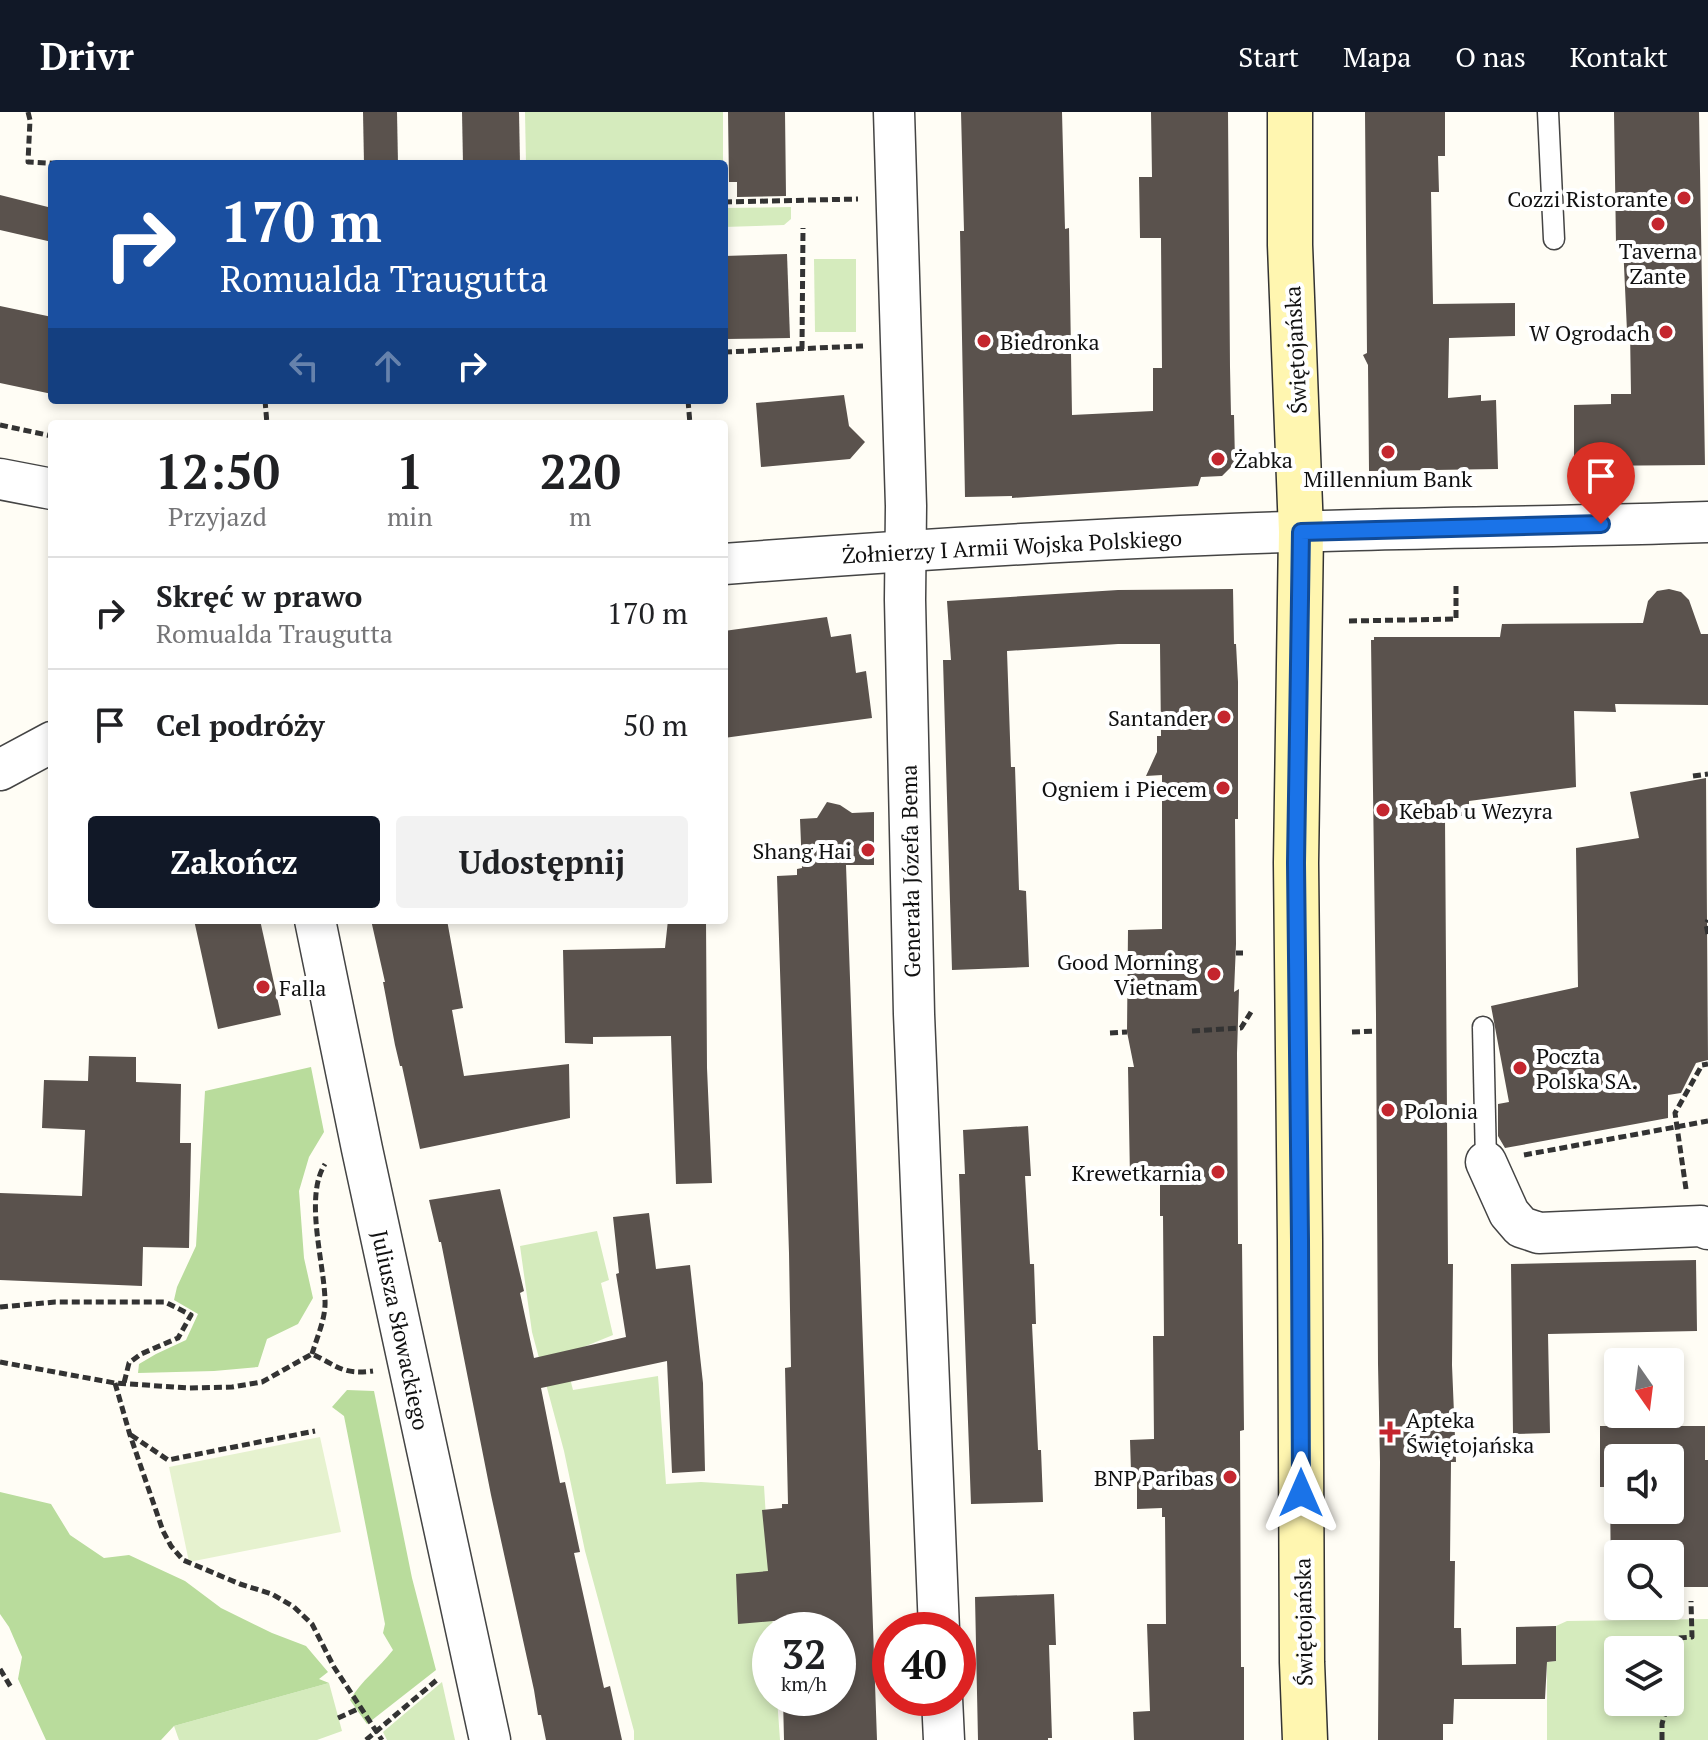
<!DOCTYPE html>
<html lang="pl">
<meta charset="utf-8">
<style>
body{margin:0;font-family:"PT Serif",serif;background:#f2f2f2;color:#202124;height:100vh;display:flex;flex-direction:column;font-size:30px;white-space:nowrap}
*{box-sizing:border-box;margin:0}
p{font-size:26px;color:#757577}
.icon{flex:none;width:44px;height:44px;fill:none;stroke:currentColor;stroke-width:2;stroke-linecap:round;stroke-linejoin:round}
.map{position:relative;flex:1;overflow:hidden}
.side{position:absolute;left:48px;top:308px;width:680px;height:504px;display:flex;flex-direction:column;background:#fff;border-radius:8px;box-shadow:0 4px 12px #0003}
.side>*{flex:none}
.hud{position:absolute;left:48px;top:48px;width:680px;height:244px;border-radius:8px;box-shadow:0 4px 12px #0003;background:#1a4fa0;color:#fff;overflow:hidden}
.needle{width:52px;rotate:166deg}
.buttons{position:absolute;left:1604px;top:1236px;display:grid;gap:16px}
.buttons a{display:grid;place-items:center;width:80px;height:80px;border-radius:8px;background:#fff;box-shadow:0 4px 12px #0003;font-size:40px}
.speed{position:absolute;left:752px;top:1500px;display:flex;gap:16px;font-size:40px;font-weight:700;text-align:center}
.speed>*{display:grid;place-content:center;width:104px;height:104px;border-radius:50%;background:#fff;box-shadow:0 4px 12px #0003;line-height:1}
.speed small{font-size:20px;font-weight:400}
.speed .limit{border:12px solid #d22;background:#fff;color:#111}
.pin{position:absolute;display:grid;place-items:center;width:68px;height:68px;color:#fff;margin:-82px -34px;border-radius:50% 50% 50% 0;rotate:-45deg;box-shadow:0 0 8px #0007}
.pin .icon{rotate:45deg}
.me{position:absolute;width:88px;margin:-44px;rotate:0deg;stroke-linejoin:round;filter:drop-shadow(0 0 6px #0008)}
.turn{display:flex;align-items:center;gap:28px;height:168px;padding:0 40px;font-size:36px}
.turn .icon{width:104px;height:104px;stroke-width:2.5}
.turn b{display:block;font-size:56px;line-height:68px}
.lanes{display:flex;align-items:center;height:76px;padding:0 40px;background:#0003;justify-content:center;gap:40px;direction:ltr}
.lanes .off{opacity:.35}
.eta{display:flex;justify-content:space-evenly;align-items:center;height:136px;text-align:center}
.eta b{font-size:48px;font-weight:600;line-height:56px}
.action{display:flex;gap:16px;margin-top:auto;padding:16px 40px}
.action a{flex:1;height:92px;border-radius:8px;background:#111827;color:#fff;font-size:32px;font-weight:600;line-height:92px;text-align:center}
.action a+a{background:#f2f2f2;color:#202124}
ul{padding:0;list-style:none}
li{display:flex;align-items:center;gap:24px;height:112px;padding:0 40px;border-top:2px solid #e0e0e0}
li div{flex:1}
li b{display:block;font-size:30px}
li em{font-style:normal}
header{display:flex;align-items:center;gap:48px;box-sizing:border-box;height:112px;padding:0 40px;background:#111827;color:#fff}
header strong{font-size:38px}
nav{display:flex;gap:44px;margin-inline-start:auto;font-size:28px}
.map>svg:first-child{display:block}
.green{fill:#d5ebbd;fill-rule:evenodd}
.forest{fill:#b9dc9c}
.pitch{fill:#e6f2cf}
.building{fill:#5a524d;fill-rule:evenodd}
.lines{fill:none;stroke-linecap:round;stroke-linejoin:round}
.lane-casing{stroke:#444;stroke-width:23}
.street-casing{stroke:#444;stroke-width:43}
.secondary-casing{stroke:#333;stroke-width:47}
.path{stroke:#333;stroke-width:5;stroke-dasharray:8 4;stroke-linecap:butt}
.lane{stroke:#fff;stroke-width:20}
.street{stroke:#fff;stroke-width:40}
.secondary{stroke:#fff6b0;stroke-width:44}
.route-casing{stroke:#114b97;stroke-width:20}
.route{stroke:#1a73e8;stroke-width:14}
.poi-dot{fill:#c4262e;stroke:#fff;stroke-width:3}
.labels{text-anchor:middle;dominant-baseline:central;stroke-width:8;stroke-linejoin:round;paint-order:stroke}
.poi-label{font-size:22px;fill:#111;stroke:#fff;text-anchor:end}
.street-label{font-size:22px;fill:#111;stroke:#fff}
</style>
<header>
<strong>Drivr</strong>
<nav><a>Start</a><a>Mapa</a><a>O nas</a><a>Kontakt</a></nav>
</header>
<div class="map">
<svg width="1708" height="1628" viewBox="0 0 1708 1628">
<rect width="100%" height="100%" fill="#fffdf5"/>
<!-- green -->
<g class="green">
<path d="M525 0H723V52H526Z"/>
<path d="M791 95V107L784 113 724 115V96Z"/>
<path d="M814 147H856V220H815Z"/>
<path d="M597 1119 609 1168 601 1171 613 1223 564 1243 573 1278 658 1264 666 1372 701 1370 764 1374 773 1518H770V1586H777L780 1628H634V1619L585 1439 564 1339 532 1220 520 1134Z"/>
<path d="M1708 1507V1628H1547V1550L1556 1549V1514L1567 1509ZM1618 1538H1670V1590H1618Z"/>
<path d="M442 1570 455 1628H387L383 1620Z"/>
<path d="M329 1571 342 1619 317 1628H179L174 1614Z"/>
</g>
<!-- forest -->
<g class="forest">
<path d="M311 955 324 1020 309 1045 299 1079 304 1146 313 1186 298 1212 267 1227 258 1255 214 1259 138 1261 139 1252 156 1242 186 1228 198 1202 174 1188 177 1175 196 1134 205 979Z"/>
<path d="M347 1278 374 1279 412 1466 436 1558 367 1612 350 1588C361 1569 379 1556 393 1538L383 1521 385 1512 344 1304 332 1295Z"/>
<path d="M0 1380 51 1392 70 1423 104 1446 129 1443 185 1469 221 1496 272 1521 306 1534 328 1560 319 1567 329 1571 174 1614 161 1628H46L18 1567 22 1545 9 1515 0 1502Z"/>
</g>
<!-- pitch -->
<path class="pitch" d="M320 1325 341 1420 189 1450 169 1355Z"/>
<!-- building -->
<g class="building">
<path d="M363 0H397L398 52H364Z"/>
<path d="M462 0H519L520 52H463Z"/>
<path d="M728 0H785L786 84 737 85V70H729Z"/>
<path d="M961 0H1062L1065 117 1069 116 1072 303 1153 299V256H1162L1161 126H1140L1139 65H1152L1151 0H1228L1230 255 1231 303H1234L1235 351 1222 364 1201 365 1198 374 1012 386V384L965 385 960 119H964Z"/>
<path d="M1365 0H1445V44H1438L1439 80H1431L1433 192 1515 191V224L1449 226 1448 286 1481 283V289L1496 288 1498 357 1369 359 1368 253 1363 243 1367 241Z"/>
<path d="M1614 0H1699L1705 353 1574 354V293L1611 292V282H1631L1630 219H1627L1623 132H1616Z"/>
<path d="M0 83 52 96V130L0 118Z"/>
<path d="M787 142 790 226 724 227V144Z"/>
<path d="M0 194 52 205V282L0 271Z"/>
<path d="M844 283 849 314 865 330 850 347 761 355 756 291Z"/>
<path d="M1233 477 1234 532H1236L1238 570V707H1235L1236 832 1234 880 1239 877 1237 941 1238 1132H1242L1244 1318 1240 1319 1241 1555H1244V1628H1134L1133 1600 1150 1599 1147 1512H1166L1165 1405H1162V1396L1137 1397V1359H1131L1130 1328 1154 1327 1153 1224H1164L1163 1104H1160V1066H1130L1128 955H1134L1127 920 1128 818 1162 817V663L1146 664 1157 640V624H1161L1160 532H1118L1007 539 1011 655H1015L1019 778 1026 779 1029 855 952 858 943 548H951L947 489 1118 478Z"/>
<path d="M1669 477 1681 480 1689 488 1701 522H1708V593L1615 592 1616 600 1574 599 1576 675 1469 689V703L1445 706 1448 1152H1453L1452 1253 1456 1350H1451L1450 1449H1455L1454 1516H1461L1462 1553 1516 1552V1515L1556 1514V1549L1547 1550 1545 1587H1454L1453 1612H1443V1628H1378L1380 1350 1378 1252 1376 903 1371 528H1374V525H1500L1502 512 1643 511 1648 489 1657 479Z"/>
<path d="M827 505 831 525 851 522 856 561 866 559 872 606 724 626V519Z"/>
<path d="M1706 666 1708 948 1696 951 1681 981 1668 983V1006L1505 1036 1498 1024V992L1509 990 1491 894 1578 875 1576 736 1639 726 1630 680Z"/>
<path d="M827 690 840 693 852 701 874 700V753H846L877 1628H784L783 1586H838V1518H786L785 1508 738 1512 736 1462 768 1459 762 1398 782 1396V1392H788L785 1256 791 1255 789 1141 777 764 797 763V757L802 756 800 707 817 706Z"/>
<path d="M194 808H260L281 903 218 917Z"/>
<path d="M371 808H447L463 896 452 898 464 964 569 952 570 1006 420 1037 402 954H400L395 933 383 870H385Z"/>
<path d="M668 808H706L707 956 712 1071 676 1072 671 924 593 925V932L565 931 563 838 665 836Z"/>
<path d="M89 944 136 945V970L181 972 180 1031H191L189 1136 143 1135 142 1174 0 1168V1081L82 1084 85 1018 42 1016 44 968 88 969Z"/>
<path d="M1028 1014 1031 1064H1025L1030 1152H1034L1036 1212H1032L1038 1338H1041L1043 1390 971 1392 959 1062H965L963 1018Z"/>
<path d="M500 1077 524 1179 520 1181 534 1246 626 1225 616 1162 619 1161 613 1105 649 1101 656 1157 690 1153 703 1271 705 1359 672 1361 667 1249 541 1276 560 1371 565 1370 580 1440 574 1441 604 1576 610 1574 622 1628H546L541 1603H538L534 1578 491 1383 441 1130H439L429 1088Z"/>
<path d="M1696 1148 1697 1219 1548 1222 1550 1321 1513 1322 1511 1152Z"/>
<path d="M1600 1314H1705V1348H1708V1475H1670V1442H1618V1476H1611L1610 1375H1600ZM1618 1346H1670V1398H1618Z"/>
<path d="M1054 1482 1056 1533H1049L1052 1626H1048V1628H978L975 1485Z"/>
</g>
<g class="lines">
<!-- lane casing -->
<g class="lane-casing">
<g id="lane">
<path d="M1548 0 1554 127"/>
<path d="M1483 915 1486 1050"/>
</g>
</g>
<!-- street casing -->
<g class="street-casing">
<g id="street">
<path d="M894 0 906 394 905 488 914 902 939 1518"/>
<path d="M0 367 52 377"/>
<path d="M724 452C935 436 1146 423 1358 418 1474 415 1591 414 1708 410"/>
<path d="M0 658 52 630"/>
<path d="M315 808 362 1037 490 1628"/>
<path d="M1486 1050 1509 1101 1521 1115 1539 1121 1701 1114 1708 1117"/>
<path d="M942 1586 944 1628"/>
</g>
</g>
<!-- secondary casing -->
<g class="secondary-casing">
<path id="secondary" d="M1290 0V133L1301 420 1296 751 1300 1128 1302 1550 1305 1628"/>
</g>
<!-- path -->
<g class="path">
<path d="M28 0 30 8 28 50 67 52"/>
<path d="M724 90 858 87"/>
<path d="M802 237 803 116"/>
<path d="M724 240 863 234"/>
<path d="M265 288 267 312"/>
<path d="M688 288 690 312"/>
<path d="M0 313 52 324"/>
<path d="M1349 509 1456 507V471"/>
<path d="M1693 664 1708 662"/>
<path d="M1708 822 1706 812 1708 808"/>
<path d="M1236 841H1243"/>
<path d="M1192 919 1241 916 1251 900"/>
<path d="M1352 920 1376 919"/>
<path d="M1110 921 1127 920"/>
<path d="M1524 1043 1708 1009"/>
<path d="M1686 1077 1675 1001 1702 953 1708 952"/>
<path d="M0 1195 55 1190H165L191 1203 178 1226 141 1242 129 1251 124 1271"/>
<path d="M312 1242C317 1225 326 1206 325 1188 324 1150 304 1085 325 1052"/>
<path d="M0 1250 115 1271 189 1276 232 1275 262 1270 312 1242C338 1254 342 1263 373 1259"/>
<path d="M115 1271 130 1323 163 1419 171 1434 183 1448 240 1472 272 1482 294 1495 312 1512 334 1555 382 1628"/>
<path d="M131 1323 168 1348 315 1319"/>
<path d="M0 1557 12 1577"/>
<path d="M1670 1584 1679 1551 1678 1526 1692 1525 1691 1489"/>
<path d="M338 1606 360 1596"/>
<path d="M366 1628 438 1567"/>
<path d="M1662 1628V1612L1668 1590"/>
</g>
<!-- lane -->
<use href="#lane" class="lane"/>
<!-- street -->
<use href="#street" class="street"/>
<!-- secondary -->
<use href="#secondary" class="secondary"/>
</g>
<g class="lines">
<!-- route casing -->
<g class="route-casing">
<path id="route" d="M1301 1381 1300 1128 1296 751 1301 420 1601 412"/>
</g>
<!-- route -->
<use href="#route" class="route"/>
</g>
<!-- markers -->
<g class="poi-dot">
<circle cx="1684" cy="86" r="8"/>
<circle cx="1658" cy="112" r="8"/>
<circle cx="1666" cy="220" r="8"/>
<circle cx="984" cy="229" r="8"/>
<circle cx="1388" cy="340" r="8"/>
<circle cx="1218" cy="347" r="8"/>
<circle cx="1224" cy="605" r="8"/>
<circle cx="1223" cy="676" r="8"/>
<circle cx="1383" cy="698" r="8"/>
<circle cx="868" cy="738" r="8"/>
<circle cx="1214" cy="862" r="8"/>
<circle cx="263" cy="875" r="8"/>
<circle cx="1520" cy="956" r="8"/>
<circle cx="1388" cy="998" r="8"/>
<circle cx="1218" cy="1060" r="8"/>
<path d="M1386 1308h8v8h8v8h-8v8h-8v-8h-8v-8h8z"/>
<circle cx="1230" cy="1365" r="8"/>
</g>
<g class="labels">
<!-- poi labels -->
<g class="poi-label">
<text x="1668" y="86">Cozzi Ristorante</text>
<text x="1658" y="138" text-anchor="middle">Taverna<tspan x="1658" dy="25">Zante</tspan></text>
<text x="1650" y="220">W Ogrodach</text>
<text x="1000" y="229" text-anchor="start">Biedronka</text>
<text x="1234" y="347" text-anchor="start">Żabka</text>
<text x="1388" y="366" text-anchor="middle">Millennium Bank</text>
<text x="1208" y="605">Santander</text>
<text x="1207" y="676">Ogniem i Piecem</text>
<text x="1399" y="698" text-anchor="start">Kebab u Wezyra</text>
<text x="852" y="738">Shang Hai</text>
<text x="1198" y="849">Good Morning<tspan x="1198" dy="25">Vietnam</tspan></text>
<text x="279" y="875" text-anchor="start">Falla</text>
<text x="1536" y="943" text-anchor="start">Poczta<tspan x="1536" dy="25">Polska SA.</tspan></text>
<text x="1404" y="998" text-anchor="start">Polonia</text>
<text x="1202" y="1060">Krewetkarnia</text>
<text x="1406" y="1307" text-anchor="start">Apteka<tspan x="1406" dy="25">Świętojańska</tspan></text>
<text x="1214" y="1365">BNP Paribas</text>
</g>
<!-- street labels -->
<g class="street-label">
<text transform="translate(1295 238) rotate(-93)">Świętojańska</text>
<text transform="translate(1012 434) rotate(-3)">Żołnierzy I Armii Wojska Polskiego</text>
<text transform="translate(910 759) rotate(-91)">Generała Józefa Bema</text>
<text transform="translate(401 1218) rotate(78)">Juliusza Słowackiego</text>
<text transform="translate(1303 1510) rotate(-91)">Świętojańska</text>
</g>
</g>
</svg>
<div class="buttons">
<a><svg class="needle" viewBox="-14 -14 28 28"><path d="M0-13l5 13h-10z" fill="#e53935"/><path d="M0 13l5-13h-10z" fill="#757577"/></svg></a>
<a><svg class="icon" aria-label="sound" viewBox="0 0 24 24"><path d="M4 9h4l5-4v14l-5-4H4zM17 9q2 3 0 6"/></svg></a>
<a><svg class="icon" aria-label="search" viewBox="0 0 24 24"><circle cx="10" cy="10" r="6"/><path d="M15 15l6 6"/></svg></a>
<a><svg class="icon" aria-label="layers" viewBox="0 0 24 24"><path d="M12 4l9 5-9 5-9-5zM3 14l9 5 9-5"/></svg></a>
</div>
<div class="speed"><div>32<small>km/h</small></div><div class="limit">40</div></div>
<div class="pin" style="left:1601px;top:412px;background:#d93025"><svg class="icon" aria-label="arrive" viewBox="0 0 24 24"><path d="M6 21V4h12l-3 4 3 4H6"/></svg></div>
<svg class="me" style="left:1301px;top:1381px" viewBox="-20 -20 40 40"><path d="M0-17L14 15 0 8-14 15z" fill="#1a73e8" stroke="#fff" stroke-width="4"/></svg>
<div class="hud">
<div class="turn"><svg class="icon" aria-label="right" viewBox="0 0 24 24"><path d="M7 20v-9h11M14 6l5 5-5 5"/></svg><div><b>170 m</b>Romualda Traugutta</div></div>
<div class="lanes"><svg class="icon off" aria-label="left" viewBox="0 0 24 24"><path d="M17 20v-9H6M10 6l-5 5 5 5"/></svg><svg class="icon off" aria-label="ahead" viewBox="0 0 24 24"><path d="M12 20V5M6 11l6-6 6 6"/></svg><svg class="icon" aria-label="right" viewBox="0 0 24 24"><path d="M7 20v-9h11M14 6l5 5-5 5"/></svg></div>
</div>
<section class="side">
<div class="eta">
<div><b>12:50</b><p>Przyjazd</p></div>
<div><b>1</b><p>min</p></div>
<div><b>220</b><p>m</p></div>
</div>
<ul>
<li><svg class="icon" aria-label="right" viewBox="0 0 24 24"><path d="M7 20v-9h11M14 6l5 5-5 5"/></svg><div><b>Skręć w prawo</b><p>Romualda Traugutta</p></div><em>170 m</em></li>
<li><svg class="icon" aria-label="arrive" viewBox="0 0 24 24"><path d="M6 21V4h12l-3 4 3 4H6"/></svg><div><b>Cel podróży</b></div><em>50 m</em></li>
</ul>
<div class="action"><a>Zakończ</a><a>Udostępnij</a></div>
</section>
</div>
